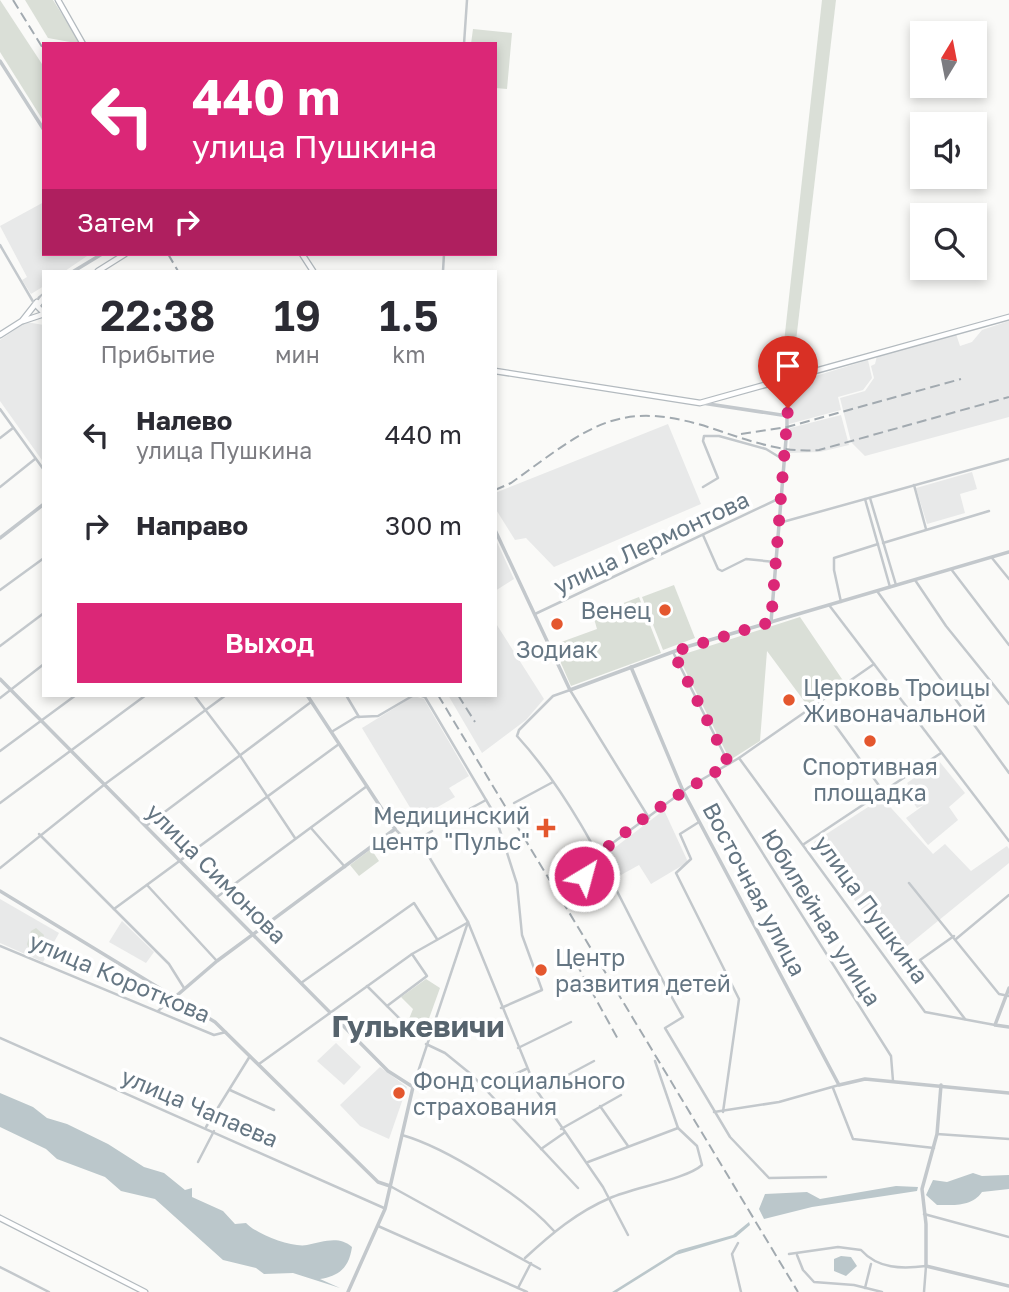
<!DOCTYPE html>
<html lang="ru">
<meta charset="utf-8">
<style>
body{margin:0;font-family:"Golos Text",sans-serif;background:#f2f2f3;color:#2b2b33;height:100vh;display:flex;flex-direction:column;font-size:26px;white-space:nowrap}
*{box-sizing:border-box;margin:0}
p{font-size:23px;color:#7c7c81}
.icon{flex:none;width:38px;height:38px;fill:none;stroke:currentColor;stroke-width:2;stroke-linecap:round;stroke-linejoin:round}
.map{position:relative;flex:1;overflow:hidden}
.details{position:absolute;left:42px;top:270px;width:455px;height:427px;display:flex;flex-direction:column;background:#fff;border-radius:0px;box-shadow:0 4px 10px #0003}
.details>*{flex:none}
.banner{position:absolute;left:42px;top:42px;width:455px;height:214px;border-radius:0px;box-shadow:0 4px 10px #0003;background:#db2777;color:#fff;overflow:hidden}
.needle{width:46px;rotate:10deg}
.tools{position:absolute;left:910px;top:21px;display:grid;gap:14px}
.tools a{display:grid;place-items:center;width:77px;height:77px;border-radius:0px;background:#fff;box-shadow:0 4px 10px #0003;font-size:35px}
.pin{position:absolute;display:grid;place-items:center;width:60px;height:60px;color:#fff;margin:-72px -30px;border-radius:50% 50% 50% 0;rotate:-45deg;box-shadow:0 0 7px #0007}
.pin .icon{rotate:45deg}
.me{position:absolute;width:77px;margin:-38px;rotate:37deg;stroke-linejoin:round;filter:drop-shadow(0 0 5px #0008)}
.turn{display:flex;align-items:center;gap:24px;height:147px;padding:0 35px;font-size:32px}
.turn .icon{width:91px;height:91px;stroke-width:2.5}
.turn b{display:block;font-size:49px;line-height:60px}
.then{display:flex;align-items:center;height:66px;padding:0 35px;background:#0003;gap:14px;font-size:26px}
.eta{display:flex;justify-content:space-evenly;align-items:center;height:119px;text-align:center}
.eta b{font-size:42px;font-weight:600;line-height:49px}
.button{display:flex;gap:14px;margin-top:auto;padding:14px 35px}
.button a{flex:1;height:80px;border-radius:0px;background:#db2777;color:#fff;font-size:28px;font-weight:600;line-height:80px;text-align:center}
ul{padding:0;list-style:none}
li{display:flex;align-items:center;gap:21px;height:91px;padding:0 35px}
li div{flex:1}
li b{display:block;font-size:26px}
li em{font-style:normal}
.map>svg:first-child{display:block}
.built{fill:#e8e9e9}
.green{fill:#dadfd7}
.water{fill:#bbc7cb}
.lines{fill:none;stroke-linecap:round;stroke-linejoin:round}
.secondary-casing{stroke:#b3babf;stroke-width:7}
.minor{stroke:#c3c8cc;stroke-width:2.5}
.tertiary{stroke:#c3c8cc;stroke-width:3.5}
.secondary{stroke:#fff;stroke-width:4.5}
.rail{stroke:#a2aab0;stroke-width:2;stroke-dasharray:10 5;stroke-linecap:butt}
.route{stroke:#db2777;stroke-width:12;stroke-dasharray:0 21.6}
.poi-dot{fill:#e4572e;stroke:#fff;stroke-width:2.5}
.labels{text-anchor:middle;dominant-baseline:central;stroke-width:7;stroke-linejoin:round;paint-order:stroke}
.street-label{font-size:23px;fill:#657683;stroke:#fff}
.poi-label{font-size:23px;fill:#657683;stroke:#fff;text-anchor:start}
.district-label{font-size:30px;font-weight:bold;fill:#57646e;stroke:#fff}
</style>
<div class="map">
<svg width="1009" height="1292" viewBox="0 0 1009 1292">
<rect width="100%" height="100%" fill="#fafaf8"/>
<!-- built -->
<g class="built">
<path d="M44 202V254H90L65 271H44V286L31 294 22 280 27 277 0 226Z"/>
<path d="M1009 321V417L865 456 851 442 840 398 865 391 874 378 871 366 875 364 877 356 956 334 960 346 972 342 982 330Z"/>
<path d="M26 322 44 325V463L0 401V340Z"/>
<path d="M868 360 872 378 863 390 838 397 841 410 789 424 791 387 796 382Z"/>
<path d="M841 415 849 445 820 452 789 453 790 428Z"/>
<path d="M668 424 701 504 554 567 526 538 515 540 495 508V493Z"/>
<path d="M972 472 977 489 960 494 965 513 927 524 916 488Z"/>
<path d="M495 538 514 579 495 591Z"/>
<path d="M495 622 544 699 526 720 482 753 448 695H495Z"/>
<path d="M414 696 424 699 469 776 449 788 455 797 417 819 362 728Z"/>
<path d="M939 761 965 793 949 807 958 820 928 845 906 818 924 805 917 808 912 801 917 796 907 783Z"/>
<path d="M882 798 933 854 945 844 971 871 1007 846 1009 849V863L906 947 883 920 870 922 814 842Z"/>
<path d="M664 810 688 862 651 884 639 865 612 880 600 859Z"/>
<path d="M0 899 59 933 43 962 0 943Z"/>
<path d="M122 921 154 952 146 963 109 942Z"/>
<path d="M336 1043 361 1067 344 1085 317 1061Z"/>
<path d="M380 1067 407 1087 389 1139 360 1126 340 1105Z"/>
</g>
<!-- green -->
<g class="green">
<path d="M0 0 44 67V122L0 52Z"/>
<path d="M25 0H53L81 44 48 38Z"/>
<path d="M822 0H836L792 375 780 378Z"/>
<path d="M473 29 512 33 507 89 495 88V44H471Z"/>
<path d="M674 585 695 638 663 650 642 597Z"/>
<path d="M639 597 661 653 571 686 553 645 597 629 593 615Z"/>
<path d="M800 617 844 682 807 705 767 651 760 741 730 760 678 656Z"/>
<path d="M371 849 379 861 359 876 350 865Z"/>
<path d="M36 928 44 935 39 951 31 954 27 944 31 931Z"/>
<path d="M426 979 440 988 422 1038 407 1024 413 1009 401 997Z"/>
</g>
<!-- water -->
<g class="water">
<path d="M0 1093 33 1107 47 1118 67 1124 108 1144 144 1167 164 1173 185 1190 192 1188V1197L223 1211 235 1224 246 1223C256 1234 292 1248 307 1245 322 1242 339 1235 352 1247 349 1268 339 1276 320 1279L340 1288 293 1273 264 1274 256 1268 223 1260 155 1199 121 1191 105 1177 57 1159 46 1149 0 1127Z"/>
<path d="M973 1173 982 1176 1009 1175V1189L982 1192C972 1207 953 1205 937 1205L926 1195 933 1180 947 1182Z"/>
<path d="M896 1186 918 1187 917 1191 812 1207 764 1219 759 1209 765 1194 807 1192 820 1199Z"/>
<path d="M749 1222 750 1225 736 1237 676 1255 617 1292H612L679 1250 733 1235Z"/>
<path d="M841 1256 851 1257 857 1266 846 1276 834 1271V1259Z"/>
</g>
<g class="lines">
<!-- secondary casing -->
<g class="secondary-casing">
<g id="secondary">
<path d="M58 0 83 44"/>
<path d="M302 254 313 271"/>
<path d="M98 271 125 254"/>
<path d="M44 297 37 306 44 313"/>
<path d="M23 321 44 314"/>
<path d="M0 335 22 321 37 302"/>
<path d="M495 371 700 403 1009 317"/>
<path d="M0 1218 145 1292"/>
</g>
</g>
<!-- minor -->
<g class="minor">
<path d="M464 44 467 0"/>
<path d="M0 245 35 305"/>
<path d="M443 271 444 254"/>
<path d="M0 409 44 470"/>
<path d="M0 438 13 428"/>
<path d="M914 485 926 529"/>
<path d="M0 487 35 459"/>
<path d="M703 487 718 478 703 441 704 436H719L766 449 784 460"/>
<path d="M870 498 896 585"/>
<path d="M865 499 890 587"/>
<path d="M779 523 1009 459"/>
<path d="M703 535 718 569 722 571 746 559 775 562"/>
<path d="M883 543 989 511"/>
<path d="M992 558 1009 579"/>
<path d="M951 569 1009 645"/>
<path d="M915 580 946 626 1009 704"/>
<path d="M0 590 44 558"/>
<path d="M877 591 1009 773"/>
<path d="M841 602 834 570V558L878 544"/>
<path d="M829 605 1009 841"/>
<path d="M535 614 780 498"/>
<path d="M0 646 44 613"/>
<path d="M673 652 729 764"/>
<path d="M194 695 239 754 295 838"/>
<path d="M346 695 359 717"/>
<path d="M419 695 425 697 495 815 517 884 522 935 542 990 501 1008"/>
<path d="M0 698 44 664"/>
<path d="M819 703 883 791"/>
<path d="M333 731 356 717 378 716 414 695"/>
<path d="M0 751 76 695"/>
<path d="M739 758 925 1012 995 1025"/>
<path d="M712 773 891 1056 893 1081"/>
<path d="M0 803 146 695"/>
<path d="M514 803 553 782"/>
<path d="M464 812 486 800"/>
<path d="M649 818 570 690 553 696 519 730 517 736C590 816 629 925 683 1017L665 1028 730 1137 769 1178 826 1177"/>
<path d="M699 822 680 834 691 859 676 873 739 999 723 1112"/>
<path d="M146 826 311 702"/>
<path d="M311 828 345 867"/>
<path d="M395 829 407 841 425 850 468 922 537 1091 603 1187 628 1235"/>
<path d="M39 834 169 964 184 988"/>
<path d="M411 844 432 831"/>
<path d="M804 844 941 753"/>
<path d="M0 868 105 784 226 695"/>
<circle cx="579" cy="876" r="4.5"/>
<path d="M581 872 599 853 689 787 739 758 874 664"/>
<path d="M909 883 999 994 1009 996"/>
<path d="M147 885 216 960"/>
<path d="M217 897 367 786"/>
<path d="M114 909 339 744"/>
<path d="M954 936 920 960 965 1019"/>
<path d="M956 939 1009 895"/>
<path d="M0 946 214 1035 226 1032"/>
<path d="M301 983 414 903 437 939"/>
<path d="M367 986 402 1021"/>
<path d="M387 1006 427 976 412 954"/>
<path d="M158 1011 174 997"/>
<path d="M0 1038 384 1208"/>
<path d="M426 1044 445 1053 472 1075 578 1188"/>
<path d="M518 1048 571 1022"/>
<path d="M259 1064 412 954 467 923"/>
<path d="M413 1087 468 922"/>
<path d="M833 1088 853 1139 934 1148"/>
<path d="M483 1089 526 1069"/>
<path d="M230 1090 274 1110"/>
<path d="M538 1091 594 1061"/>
<path d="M600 1106 628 1146"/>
<path d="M714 1112 779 1102 839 1085"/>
<path d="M206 1127 250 1056"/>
<path d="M561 1129 621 1095"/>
<path d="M937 1134 1009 1139"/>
<path d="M402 1135C447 1148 523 1196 554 1231"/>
<path d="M541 1149 564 1133"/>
<path d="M198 1162 214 1131"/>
<path d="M588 1162 678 1128"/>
<path d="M390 1186 540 1269"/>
<path d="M924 1214 1009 1237"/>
<path d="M378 1226 527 1292"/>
<path d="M738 1243 732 1254 741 1292"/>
<path d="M789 1254 838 1247 861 1250C878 1269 902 1269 926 1266L924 1292"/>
<path d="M797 1255 803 1270 814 1282 854 1285 882 1292"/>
<path d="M525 1258C551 1234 577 1212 610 1198 632 1188 687 1179 702 1165L697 1146 678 1128 655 1061"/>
<path d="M0 1267 49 1292"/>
<path d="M518 1288 531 1263"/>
<path d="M865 1288 871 1264"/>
</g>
<!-- tertiary -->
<g class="tertiary">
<path d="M0 61 44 130"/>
<path d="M74 271 102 254"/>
<path d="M39 298 44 294"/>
<path d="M702 403 788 416"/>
<path d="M495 530 570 690 686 647 1009 552"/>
<path d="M0 538 44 504"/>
<path d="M771 622 787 427V381"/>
<path d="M631 667 683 791 839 1085 865 1079 1009 1093"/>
<path d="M0 679 388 1071 413 1087 385 1209 348 1292"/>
<path d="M0 891 215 1022 378 1182 390 1186"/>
<path d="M1009 988 995 1025 1009 1027"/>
<path d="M175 997 217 961 395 829 307 695"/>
<path d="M941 1085 937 1134 922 1189 926 1224V1266L1009 1286"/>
</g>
<!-- secondary -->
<use href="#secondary" class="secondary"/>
<!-- rail -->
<g class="rail">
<path d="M13 0 44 50"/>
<path d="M168 254 178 271"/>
<path d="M741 434 787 427 961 379"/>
<path d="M495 490 511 483C592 425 619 396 720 431 753 442 784 453 819 450L1009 397"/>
<path d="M438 695 798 1292"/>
<path d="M458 695 475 722"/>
<path d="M576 963 619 1041"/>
</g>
</g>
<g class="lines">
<!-- route -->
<path class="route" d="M584 876 581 872C620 831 680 792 729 764L673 652 771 622 788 408"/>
</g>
<!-- markers -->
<g class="poi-dot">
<circle cx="665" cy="610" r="7"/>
<circle cx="557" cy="624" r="7"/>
<circle cx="789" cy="700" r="7"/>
<circle cx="870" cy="741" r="7"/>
<path d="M542.5 817.5h7v7h7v7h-7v7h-7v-7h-7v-7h7z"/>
<circle cx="541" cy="970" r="7"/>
<circle cx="399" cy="1093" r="7"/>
</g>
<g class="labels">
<!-- street labels -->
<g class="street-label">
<text transform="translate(651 542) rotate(-25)">улица Лермонтова</text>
<text transform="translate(217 873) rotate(45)">улица Симонова</text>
<text transform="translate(755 889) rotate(62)">Восточная улица</text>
<text transform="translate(872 909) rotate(54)">улица Пушкина</text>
<text transform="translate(822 917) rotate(58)">Юбилейная улица</text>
<text transform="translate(120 977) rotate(23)">улица Короткова</text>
<text transform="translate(200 1107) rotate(23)">улица Чапаева</text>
</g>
<!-- poi labels -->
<g class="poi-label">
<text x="651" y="610" text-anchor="end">Венец</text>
<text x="557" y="649" text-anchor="middle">Зодиак</text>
<text x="803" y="687">Церковь Троицы<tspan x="803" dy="26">Живоначальной</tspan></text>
<text x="870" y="766" text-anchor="middle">Спортивная<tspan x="870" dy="26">площадка</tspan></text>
<text x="530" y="815" text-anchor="end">Медицинский<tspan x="530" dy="26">центр "Пульс"</tspan></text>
<text x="555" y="957">Центр<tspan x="555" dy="26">развития детей</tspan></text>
<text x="413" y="1080">Фонд социального<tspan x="413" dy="26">страхования</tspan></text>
</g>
<!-- district labels -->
<g class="district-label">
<text x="418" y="1026">Гулькевичи</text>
</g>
</g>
</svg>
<div class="tools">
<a><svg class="needle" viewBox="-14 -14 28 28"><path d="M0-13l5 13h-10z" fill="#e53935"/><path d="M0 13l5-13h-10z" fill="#7c7c81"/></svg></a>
<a><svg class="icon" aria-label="sound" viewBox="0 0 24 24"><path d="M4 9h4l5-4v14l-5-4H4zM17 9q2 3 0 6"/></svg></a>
<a><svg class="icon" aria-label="search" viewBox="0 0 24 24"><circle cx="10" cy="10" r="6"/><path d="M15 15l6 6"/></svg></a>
</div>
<div class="pin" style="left:788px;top:408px;background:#d93025"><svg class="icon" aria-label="arrive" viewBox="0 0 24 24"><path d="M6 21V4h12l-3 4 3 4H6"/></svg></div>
<svg class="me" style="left:584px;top:876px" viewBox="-20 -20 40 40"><circle r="17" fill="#db2777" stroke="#fff" stroke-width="3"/><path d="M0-11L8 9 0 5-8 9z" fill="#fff"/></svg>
<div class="banner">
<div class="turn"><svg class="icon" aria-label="left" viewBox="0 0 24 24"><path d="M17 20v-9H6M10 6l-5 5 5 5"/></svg><div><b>440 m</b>улица Пушкина</div></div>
<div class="then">Затем<svg class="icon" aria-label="right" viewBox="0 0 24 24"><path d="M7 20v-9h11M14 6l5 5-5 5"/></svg></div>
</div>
<section class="details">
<div class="eta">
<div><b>22:38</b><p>Прибытие</p></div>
<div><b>19</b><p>мин</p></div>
<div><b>1.5</b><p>km</p></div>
</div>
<ul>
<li><svg class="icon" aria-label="left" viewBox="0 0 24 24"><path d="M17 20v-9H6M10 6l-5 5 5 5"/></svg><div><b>Налево</b><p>улица Пушкина</p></div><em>440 m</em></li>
<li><svg class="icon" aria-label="right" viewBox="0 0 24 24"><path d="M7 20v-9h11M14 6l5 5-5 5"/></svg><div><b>Направо</b></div><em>300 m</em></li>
</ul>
<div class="button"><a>Выход</a></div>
</section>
</div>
